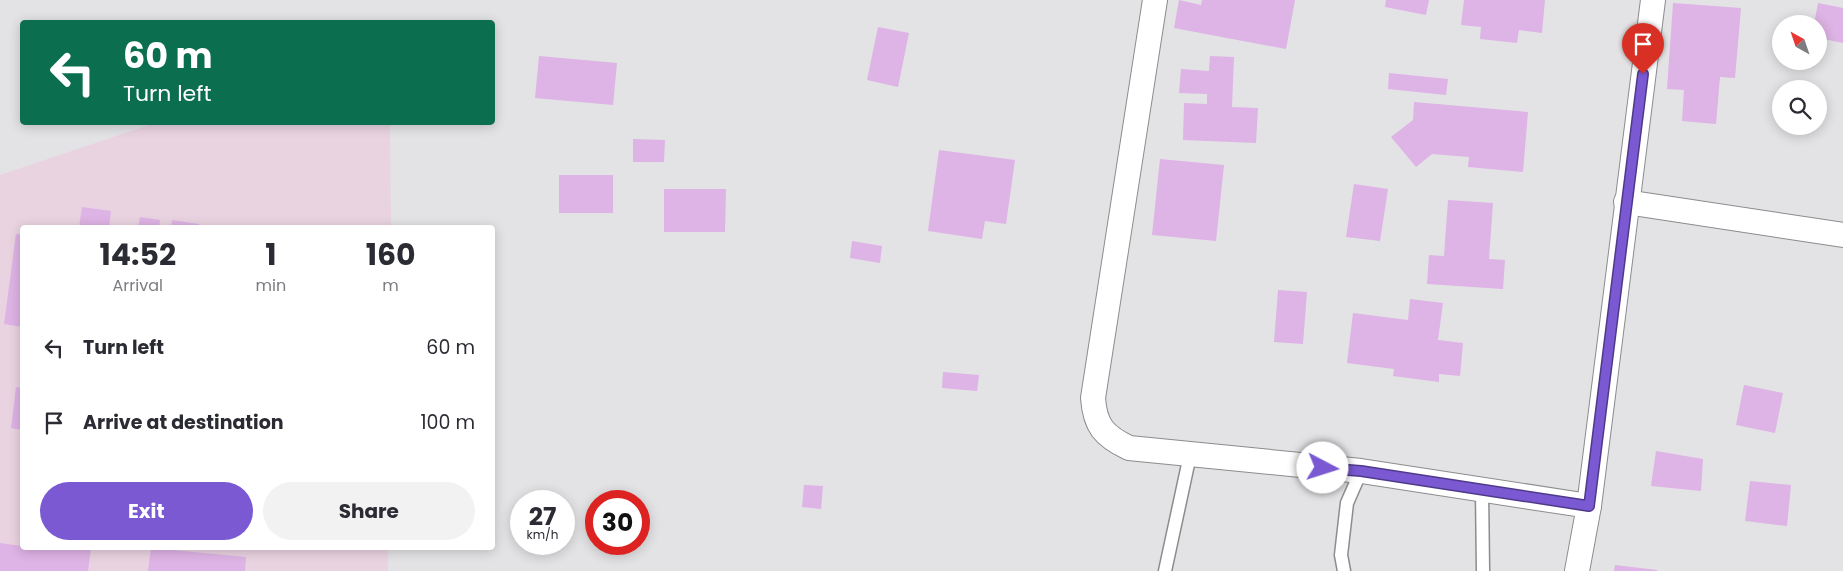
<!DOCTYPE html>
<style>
body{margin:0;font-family:Poppins,sans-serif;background:#f2f2f3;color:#2b2b33;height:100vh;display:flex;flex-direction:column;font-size:19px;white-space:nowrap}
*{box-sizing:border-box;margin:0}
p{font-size:16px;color:#7c7c81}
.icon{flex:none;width:28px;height:28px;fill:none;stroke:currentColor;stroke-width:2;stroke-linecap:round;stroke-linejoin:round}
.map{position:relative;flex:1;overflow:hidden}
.drawer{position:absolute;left:20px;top:225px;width:475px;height:325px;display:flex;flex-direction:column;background:#fff;border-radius:5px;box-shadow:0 2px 12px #0003}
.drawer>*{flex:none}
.top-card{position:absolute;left:20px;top:20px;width:475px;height:105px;border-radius:5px;box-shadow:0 2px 12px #0003;background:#0b6e4f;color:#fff;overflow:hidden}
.needle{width:32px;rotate:320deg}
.fabs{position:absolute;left:1772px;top:15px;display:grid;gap:10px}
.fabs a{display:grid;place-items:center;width:55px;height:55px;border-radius:50%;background:#fff;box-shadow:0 2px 12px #0003;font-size:25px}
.speed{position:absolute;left:510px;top:490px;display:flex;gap:10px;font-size:25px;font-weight:700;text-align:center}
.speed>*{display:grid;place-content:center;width:65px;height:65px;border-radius:50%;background:#fff;box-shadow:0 2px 12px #0003;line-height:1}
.speed small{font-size:12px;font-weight:400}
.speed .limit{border:8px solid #d22;background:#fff;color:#111}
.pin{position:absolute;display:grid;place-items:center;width:42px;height:42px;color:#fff;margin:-51px -21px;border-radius:50% 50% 50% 0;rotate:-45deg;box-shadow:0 0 5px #0007}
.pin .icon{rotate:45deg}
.me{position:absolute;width:55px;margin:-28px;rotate:95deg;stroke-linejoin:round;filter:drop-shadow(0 0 4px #0008)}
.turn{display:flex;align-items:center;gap:18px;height:105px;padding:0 20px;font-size:22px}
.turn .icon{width:65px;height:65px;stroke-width:2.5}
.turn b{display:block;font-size:35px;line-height:42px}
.eta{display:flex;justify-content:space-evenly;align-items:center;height:85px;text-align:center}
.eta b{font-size:30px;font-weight:700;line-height:35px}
.action{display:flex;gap:10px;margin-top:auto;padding:10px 20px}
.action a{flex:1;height:58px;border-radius:30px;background:#7a59d3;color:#fff;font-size:20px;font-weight:700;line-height:58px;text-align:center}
.action a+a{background:#f2f2f3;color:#2b2b33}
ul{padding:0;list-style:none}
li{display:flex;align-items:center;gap:15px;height:75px;padding:0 20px}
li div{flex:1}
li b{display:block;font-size:19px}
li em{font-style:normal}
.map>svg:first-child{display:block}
.medical{fill:#e9d3e0}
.building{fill:#deb3e5}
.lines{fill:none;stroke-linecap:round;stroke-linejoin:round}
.lane-casing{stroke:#8b8c8e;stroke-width:15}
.street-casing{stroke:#8b8c8e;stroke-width:26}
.lane{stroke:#fff;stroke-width:12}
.street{stroke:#fff;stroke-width:24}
.route-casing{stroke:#4f3a89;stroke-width:12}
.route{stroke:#7a59d3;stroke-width:9}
</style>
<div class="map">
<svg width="1843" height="571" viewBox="0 0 1843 571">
<rect width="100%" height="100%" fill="#e3e3e6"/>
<!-- medical -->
<path class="medical" d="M155 123H390L391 227 22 228V548H388V571H0V175Z"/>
<!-- building -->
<g class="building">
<path d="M1179 0 1201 5 1202 0H1295L1286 49 1174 28Z"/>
<path d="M1386 0H1429L1426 15 1385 7Z"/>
<path d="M1464 0H1545L1542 33 1519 30 1517 43 1480 39 1481 27 1461 25Z"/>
<path d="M1673 3 1741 8 1735 78 1720 77 1716 124 1682 121 1684 90 1667 89Z"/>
<path d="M1818 3 1843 8V43L1819 38V24H1814Z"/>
<path d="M878 27 909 33 898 87 867 80Z"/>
<path d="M539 56 617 63 613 105 535 98Z"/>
<path d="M1210 56 1234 57 1232 107 1258 108 1256 143 1183 140 1184 103 1207 104V94L1179 93 1181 69 1209 71Z"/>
<path d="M1389 73 1448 79 1446 95 1388 89Z"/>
<path d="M1414 102 1528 112 1523 172 1468 167 1469 157 1432 154 1416 167 1391 137 1413 120Z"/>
<path d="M633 139 665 140 664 162H633Z"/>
<path d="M939 150 1015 160 1006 224 985 221 982 239 928 231Z"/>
<path d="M1160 159 1224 165 1216 241 1152 235Z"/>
<rect x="559" y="175" width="54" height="38"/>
<path d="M1354 184 1388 189 1380 241 1346 237Z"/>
<path d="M664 189H726L725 232H664Z"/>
<path d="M1448 200 1493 203 1489 259 1505 260 1503 289 1427 284 1429 255 1444 256Z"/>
<path d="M82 207 111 211 109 228H79Z"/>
<path d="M140 217 160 220 159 228H138Z"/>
<path d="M172 220 199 224 198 228H171Z"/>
<path d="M16 234 22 235V327L4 324Z"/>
<path d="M852 241 882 246 880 263 850 258Z"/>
<path d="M1278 290 1307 292 1303 344 1274 342Z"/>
<path d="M1410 299 1443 303 1438 340 1463 343 1460 376 1439 374V382L1393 376 1394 369 1347 363 1353 313 1408 320Z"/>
<path d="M943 372 979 375 977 391 942 388Z"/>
<path d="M1744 385 1783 393 1775 433 1736 425Z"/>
<path d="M16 387 22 388V430L11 428Z"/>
<path d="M1656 451 1703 459 1701 491 1651 486Z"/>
<path d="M1750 481 1791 485 1787 526 1745 521Z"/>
<path d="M804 485 823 486 821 509 802 507Z"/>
<path d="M0 543 22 546V548L53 549V548H91L88 571H0Z"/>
<path d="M151 548 246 557 245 571H148Z"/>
<path d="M1615 565 1657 570V571H1614Z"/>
</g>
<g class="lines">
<!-- lane casing -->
<g class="lane-casing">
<g id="lane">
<path d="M1482 489 1483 571"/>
<path d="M1165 571 1190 455"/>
<path d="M1344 571 1341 555 1347 503 1361 471"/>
</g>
</g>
<!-- street casing -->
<g class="street-casing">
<g id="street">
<path d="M1155 0 1093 398C1095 426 1104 436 1129 448L1361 471 1589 506"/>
<path d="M1626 202 1843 235"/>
<path d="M1577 571 1589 506 1653 0"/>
</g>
</g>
<!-- lane -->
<use href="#lane" class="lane"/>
<!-- street -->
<use href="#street" class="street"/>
</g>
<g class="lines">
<!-- route casing -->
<g class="route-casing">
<path id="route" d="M1323 468 1361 471 1589 506 1643 74"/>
</g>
<!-- route -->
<use href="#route" class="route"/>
</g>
</svg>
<div class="fabs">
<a><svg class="needle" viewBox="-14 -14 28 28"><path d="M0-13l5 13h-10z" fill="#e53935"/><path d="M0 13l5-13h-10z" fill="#7c7c81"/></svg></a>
<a><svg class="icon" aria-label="search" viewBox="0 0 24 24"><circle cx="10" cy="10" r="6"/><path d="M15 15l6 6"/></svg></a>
</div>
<div class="speed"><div>27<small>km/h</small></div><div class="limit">30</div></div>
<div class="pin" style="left:1643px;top:74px;background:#d93025"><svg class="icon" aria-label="arrive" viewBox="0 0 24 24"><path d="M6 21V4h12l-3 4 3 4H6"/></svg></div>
<svg class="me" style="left:1323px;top:468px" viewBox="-20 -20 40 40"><circle r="19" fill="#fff"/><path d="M0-13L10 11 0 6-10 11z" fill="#7a59d3"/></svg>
<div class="top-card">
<div class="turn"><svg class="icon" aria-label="left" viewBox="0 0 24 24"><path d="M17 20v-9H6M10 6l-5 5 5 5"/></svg><div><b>60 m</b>Turn left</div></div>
</div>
<section class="drawer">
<div class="eta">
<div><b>14:52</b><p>Arrival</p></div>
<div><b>1</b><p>min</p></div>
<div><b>160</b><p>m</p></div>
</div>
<ul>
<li><svg class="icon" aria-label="left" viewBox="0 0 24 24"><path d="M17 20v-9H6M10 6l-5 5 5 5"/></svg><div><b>Turn left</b></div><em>60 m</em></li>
<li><svg class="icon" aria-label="arrive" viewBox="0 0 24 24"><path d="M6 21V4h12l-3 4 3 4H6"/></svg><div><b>Arrive at destination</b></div><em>100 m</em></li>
</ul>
<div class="action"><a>Exit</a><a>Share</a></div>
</section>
</div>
